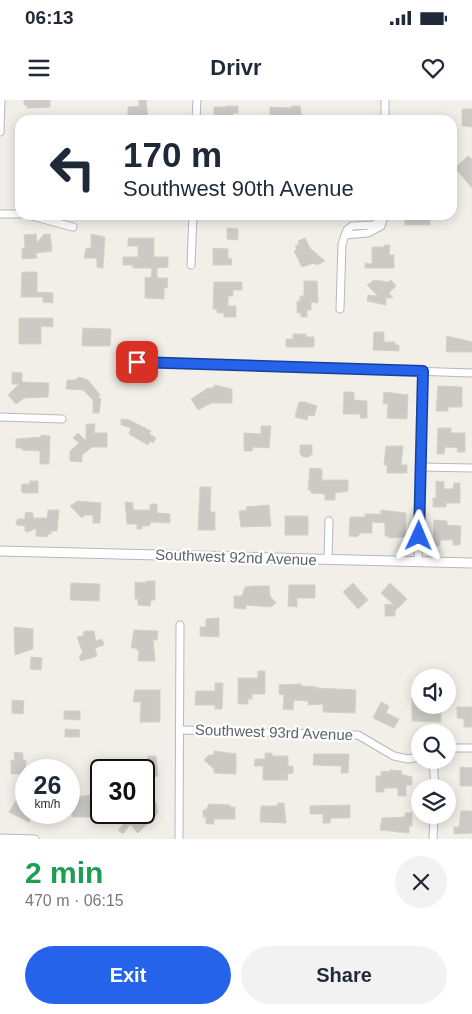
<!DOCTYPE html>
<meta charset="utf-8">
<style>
body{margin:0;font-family:Helvetica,sans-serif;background:#f2f2f3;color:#1f2937;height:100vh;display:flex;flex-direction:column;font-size:19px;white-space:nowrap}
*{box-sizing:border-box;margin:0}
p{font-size:16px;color:#747a83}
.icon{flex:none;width:28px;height:28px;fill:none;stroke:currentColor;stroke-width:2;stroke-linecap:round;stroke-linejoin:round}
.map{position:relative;height:739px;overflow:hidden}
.sheet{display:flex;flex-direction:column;background:#fff;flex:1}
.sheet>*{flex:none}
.top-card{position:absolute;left:15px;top:15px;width:442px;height:105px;border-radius:15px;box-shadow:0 2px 12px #0003;background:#fff;color:#1f2937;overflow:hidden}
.buttons{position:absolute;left:411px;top:569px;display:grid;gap:10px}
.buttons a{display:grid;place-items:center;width:45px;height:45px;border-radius:50%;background:#fff;box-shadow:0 2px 12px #0003;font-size:25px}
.speed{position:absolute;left:15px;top:659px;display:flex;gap:10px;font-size:25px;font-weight:700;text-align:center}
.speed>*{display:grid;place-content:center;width:65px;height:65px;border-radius:50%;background:#fff;box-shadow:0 2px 12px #0003;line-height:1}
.speed small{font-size:12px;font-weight:400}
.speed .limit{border:2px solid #111;border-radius:8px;background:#fff;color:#111}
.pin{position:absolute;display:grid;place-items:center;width:42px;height:42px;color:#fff;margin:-21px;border-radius:10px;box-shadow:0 2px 8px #0006}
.me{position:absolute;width:55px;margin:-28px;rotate:1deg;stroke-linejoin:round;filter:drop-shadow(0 0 4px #0008)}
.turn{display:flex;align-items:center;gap:18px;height:105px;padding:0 25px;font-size:22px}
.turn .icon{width:65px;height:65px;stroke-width:2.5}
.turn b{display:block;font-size:35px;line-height:42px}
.round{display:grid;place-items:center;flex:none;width:52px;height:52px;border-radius:26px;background:#f2f2f3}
.headline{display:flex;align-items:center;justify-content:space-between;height:85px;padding:0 25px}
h1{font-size:30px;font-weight:700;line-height:38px;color:#1e9e55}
.cta{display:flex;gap:10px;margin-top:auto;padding:10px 25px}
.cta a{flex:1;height:58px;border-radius:30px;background:#2563eb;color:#fff;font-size:20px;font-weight:700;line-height:58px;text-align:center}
.cta a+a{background:#f2f2f3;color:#1f2937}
.status{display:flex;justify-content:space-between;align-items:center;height:35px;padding:0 25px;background:#fff;direction:ltr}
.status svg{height:14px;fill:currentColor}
header{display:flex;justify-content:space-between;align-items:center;height:65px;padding:0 25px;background:#fff;font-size:22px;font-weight:700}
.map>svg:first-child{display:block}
.building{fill:#cccac5;stroke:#d6d1c6}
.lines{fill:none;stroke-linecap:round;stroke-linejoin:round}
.minor-casing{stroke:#b5b8bc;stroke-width:9}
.tertiary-casing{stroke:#b5b8bc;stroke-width:11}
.minor{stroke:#fff;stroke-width:7}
.tertiary{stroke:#fff;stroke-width:9}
.route-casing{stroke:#184099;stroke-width:12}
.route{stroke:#2563eb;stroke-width:9}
.labels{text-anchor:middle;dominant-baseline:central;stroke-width:4.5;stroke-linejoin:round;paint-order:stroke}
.street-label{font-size:15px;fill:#5f6368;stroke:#fff}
</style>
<div class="status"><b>06:13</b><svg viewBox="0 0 49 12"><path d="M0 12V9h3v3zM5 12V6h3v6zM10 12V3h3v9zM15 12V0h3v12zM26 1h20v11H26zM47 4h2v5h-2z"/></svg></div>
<header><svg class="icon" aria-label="menu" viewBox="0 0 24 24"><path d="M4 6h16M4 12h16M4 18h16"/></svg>Drivr<svg class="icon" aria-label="heart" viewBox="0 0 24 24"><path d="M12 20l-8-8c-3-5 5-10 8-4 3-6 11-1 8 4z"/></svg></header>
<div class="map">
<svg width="472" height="739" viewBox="0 0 472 739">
<rect width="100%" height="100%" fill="#f1efe8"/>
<!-- building -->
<g class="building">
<path d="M24 0H50V7L27 8V5H24Z"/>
<path d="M139 0H146L148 20H128V7L139 6Z"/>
<path d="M226 6H238V13H233V20H214V7H226Z"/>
<path d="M291 6H300L302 20H272V17H270V7L291 8Z"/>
<path d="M462 9H472V27L462 26Z"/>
<path d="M468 56 472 59V88L455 68Z"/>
<path d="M413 115H430V125H405V117H413Z"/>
<path d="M227 128 238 129V140L227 139Z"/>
<path d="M36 134 37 143 44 134H50L52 151 36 153 37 158 22 159V148H25L24 135Z"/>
<path d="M91 134 105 137 103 168 97 167V160L95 158H84L86 148H91Z"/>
<path d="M128 138H154V157H168V167L157 168V178H168L167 188H164V199L145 198V177L151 178 152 168H133V165H123V157H138V146H128Z"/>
<path d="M305 138 310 148 325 161 317 165 314 163 302 167 294 151 297 149 295 146 299 144 298 141Z"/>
<path d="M384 145H390L389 155H394V168H365V163L372 164V147H384Z"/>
<path d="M213 148 228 149V158L232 159 231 165H213Z"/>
<path d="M22 172H37V192L53 193V203L43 202V197H21Z"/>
<path d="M374 180 388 182 391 180 396 186 389 193 393 198H386V205L367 201 368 195 378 196 367 185Z"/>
<path d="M304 181H317L318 203 311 202V210H307V217H301V213H297V201H300V196H304Z"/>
<path d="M214 182H242V190H233V196H228V206H236V217H224V213H217V209H213Z"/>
<path d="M19 218H53V227L41 226V244H19Z"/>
<path d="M83 228 111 229 110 246H82Z"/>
<path d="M374 232H384V242H395V245H399V251L373 250Z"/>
<path d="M293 234H306V237H314V247H286V239H293Z"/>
<path d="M447 236 472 242V252H446Z"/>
<path d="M12 272 22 273V282L49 283 48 297 24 298 16 304 8 295 19 284H12Z"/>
<path d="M79 277 88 280 100 295 98 297 101 299 99 313H93V300L83 290 66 289 67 280H75Z"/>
<path d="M214 285 232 289V303H211L198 310 191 299 208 288H214Z"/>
<path d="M438 286 462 287V307H448V311H436Z"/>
<path d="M344 292H354V300L367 301V318H360V314H343Z"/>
<path d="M384 292 408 295 407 319 387 318 388 304H383Z"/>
<path d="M299 302H305L317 306 314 316 308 315 307 320 295 317Z"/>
<path d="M121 319 129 320 151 331 149 334 156 338 153 343 150 341 148 345 129 334 131 328 121 325Z"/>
<path d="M86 324H95L94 333H107V347H92L82 355V362L70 361V351L79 343 73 338 78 333 86 341Z"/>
<path d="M261 326H271L269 348 253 347 252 351H244V333L261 334Z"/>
<path d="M438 328H451V333H465V352H457L458 348 445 347 444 354H437Z"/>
<path d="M41 335 50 336 49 364H40V351L22 350V348H16V339L41 337Z"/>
<path d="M300 345H312V354L309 357H303L300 354Z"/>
<path d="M386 346H403L401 365H407V373H387V365H384Z"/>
<path d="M310 368 322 369V380H348V391L335 393V400H325V394L311 393V390H308Z"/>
<path d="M30 381H38V393H23L21 391 22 384H30Z"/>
<path d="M436 381 444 382V389H453L454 383H460V403H446V407H433V398H436Z"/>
<path d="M200 387H211L210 412H215V430H198Z"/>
<path d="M78 401 101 403 100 423H93V415H85L82 418 70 406Z"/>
<path d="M125 402 133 403V410H150V404H157V413L170 414V423L151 422 149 426H142V429H137V424H127Z"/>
<path d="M269 405 271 426 241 427 239 411 247 410 246 407Z"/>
<path d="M48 410H59L57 431H51V434H48L47 437 36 436V428L28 432 25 431V426L17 425 16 422 18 419H25V413L29 412 33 413V418H47Z"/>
<path d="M381 410 406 413 405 437 389 438V436H385V423L372 422V433H361L357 437 349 436 350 417H365V414H381Z"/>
<rect x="285" y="416" width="23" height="19"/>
<path d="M434 420 447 421V425L461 426 460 445H453V440H440V446H433Z"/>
<path d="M146 481H155V500H151L150 506 138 505V499H135V482L146 483Z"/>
<path d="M71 483 100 484 99 501 70 500Z"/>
<path d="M353 483 368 500 358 509 343 492Z"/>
<path d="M390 483 407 499 395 511V516H385V504L394 505 381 493Z"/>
<path d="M289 485H315V498H297V507L288 506Z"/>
<path d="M252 486H269L270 496 276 503 271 507 246 505V509L234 508V496H242L245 487Z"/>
<path d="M219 518V537L200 536V527H206V519Z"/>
<path d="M14 527 33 529V549L15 555Z"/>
<path d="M134 530 158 531 157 540H153L155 561H138L139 550H136L137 548H131Z"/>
<path d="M84 531H94L96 541 102 539 104 545 95 548 97 556 81 561 79 556 83 553 77 537 83 536Z"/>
<path d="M31 557 42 558 41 570 30 569Z"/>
<path d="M258 571H265V594H252V599H248V604H238V578H258Z"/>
<path d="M215 583H223L222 609H215V605H195L196 591H215Z"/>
<path d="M301 584V586L317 587V588L356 590 355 613 323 612V604L308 605V601L294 600 293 610 283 609 284 595 279 594V585Z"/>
<path d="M135 590H160V622H140L141 602H133Z"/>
<path d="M412 597H420V605H441V622L412 621Z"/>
<path d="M12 600 24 601 23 614 12 613Z"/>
<path d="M381 602 389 606 386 613 399 619 394 628 373 618Z"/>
<path d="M457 607H472V627H464V619L457 618Z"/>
<path d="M64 611H80V620L64 619Z"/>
<path d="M65 629 80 630 79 637H65Z"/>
<path d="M214 651 236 654V674L214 673V669L204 660 209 655H214Z"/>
<path d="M14 652 23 653V660H26L25 674H11V660H15Z"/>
<path d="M265 653H272V656H288V666H293V673L287 674 288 680H263V666H254L255 659H265Z"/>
<path d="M314 654H349L348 673H341L342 666 313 665Z"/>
<path d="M148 656H156L158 676 146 677Z"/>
<path d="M460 667 472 668V686H460Z"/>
<path d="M390 670 402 671 401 674 412 677V685H406V696H398V688H384V692H376V676H381V671L390 672Z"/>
<path d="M71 688H78V697L96 694 94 717H73L69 709Z"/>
<path d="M17 699 26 704V712H35L29 722 9 712Z"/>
<path d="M149 701 156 702 158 713 138 733 130 724 123 734 118 730 126 721 122 717 126 712H133L136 715 138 712H144V707Z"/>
<path d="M278 703H284L286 723 260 722 261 706H277Z"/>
<path d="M209 704 230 705V707H235V719H214V724H206V717H203V710H206Z"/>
<path d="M350 705V718H331L330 723H323V714H310V706Z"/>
<path d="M461 711H471L472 713V733L454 734V727H459Z"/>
<path d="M405 713H412V726H409V733L380 730 382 718 405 717Z"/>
</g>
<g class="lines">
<!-- minor casing -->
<g class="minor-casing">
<g id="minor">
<path d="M196 20 197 0"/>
<path d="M385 20V0"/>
<path d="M0 32 1 0"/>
<path d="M0 114H20"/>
<path d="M28 115 73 127"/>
<path d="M345 135 368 133 381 126 383 120"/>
<path d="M191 165 193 115"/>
<path d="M340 209 342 144 347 130 352 126 374 125 383 117"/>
<path d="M137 262 472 273"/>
<path d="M0 317 62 319"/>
<path d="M421 367 472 368"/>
<path d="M328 460 329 421"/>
<path d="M418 462 423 271"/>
<path d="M181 630 358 635 394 656 408 659 420 657"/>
<path d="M448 648H472"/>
<path d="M433 660 435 688"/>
<path d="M0 738 35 739"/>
<path d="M179 739 180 525"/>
<path d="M433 739 434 715"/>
</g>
</g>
<!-- tertiary casing -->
<g class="tertiary-casing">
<path id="tertiary" d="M0 451 472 463"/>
</g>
<!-- minor -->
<use href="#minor" class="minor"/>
<!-- tertiary -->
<use href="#tertiary" class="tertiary"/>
</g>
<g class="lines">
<!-- route casing -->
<g class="route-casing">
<path id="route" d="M137 262 423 271 419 436"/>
</g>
<!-- route -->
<use href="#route" class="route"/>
</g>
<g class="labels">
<!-- street labels -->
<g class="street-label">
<text transform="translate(236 457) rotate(2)">Southwest 92nd Avenue</text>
<text transform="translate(274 632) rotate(2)">Southwest 93rd Avenue</text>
</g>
</g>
</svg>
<div class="buttons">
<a><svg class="icon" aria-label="sound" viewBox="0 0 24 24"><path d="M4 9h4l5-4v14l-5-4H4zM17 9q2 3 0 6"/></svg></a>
<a><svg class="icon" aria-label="search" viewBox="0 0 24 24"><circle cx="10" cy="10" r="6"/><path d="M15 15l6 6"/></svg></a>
<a><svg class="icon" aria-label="layers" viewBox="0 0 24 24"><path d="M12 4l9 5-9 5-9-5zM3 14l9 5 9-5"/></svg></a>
</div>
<div class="speed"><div>26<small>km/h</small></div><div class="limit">30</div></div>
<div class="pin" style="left:137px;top:262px;background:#d93025"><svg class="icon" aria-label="arrive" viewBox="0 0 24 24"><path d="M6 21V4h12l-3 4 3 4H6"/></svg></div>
<svg class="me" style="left:419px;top:436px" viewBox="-20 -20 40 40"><path d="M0-17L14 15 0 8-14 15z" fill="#2563eb" stroke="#fff" stroke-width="4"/></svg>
<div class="top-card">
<div class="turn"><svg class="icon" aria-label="left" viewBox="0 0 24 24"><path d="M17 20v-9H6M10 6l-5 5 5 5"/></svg><div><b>170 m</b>Southwest 90th Avenue</div></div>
</div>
</div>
<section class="sheet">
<div class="headline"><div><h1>2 min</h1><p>470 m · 06:15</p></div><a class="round"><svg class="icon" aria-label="close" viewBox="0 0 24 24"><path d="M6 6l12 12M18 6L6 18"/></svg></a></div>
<div class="cta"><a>Exit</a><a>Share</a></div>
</section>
